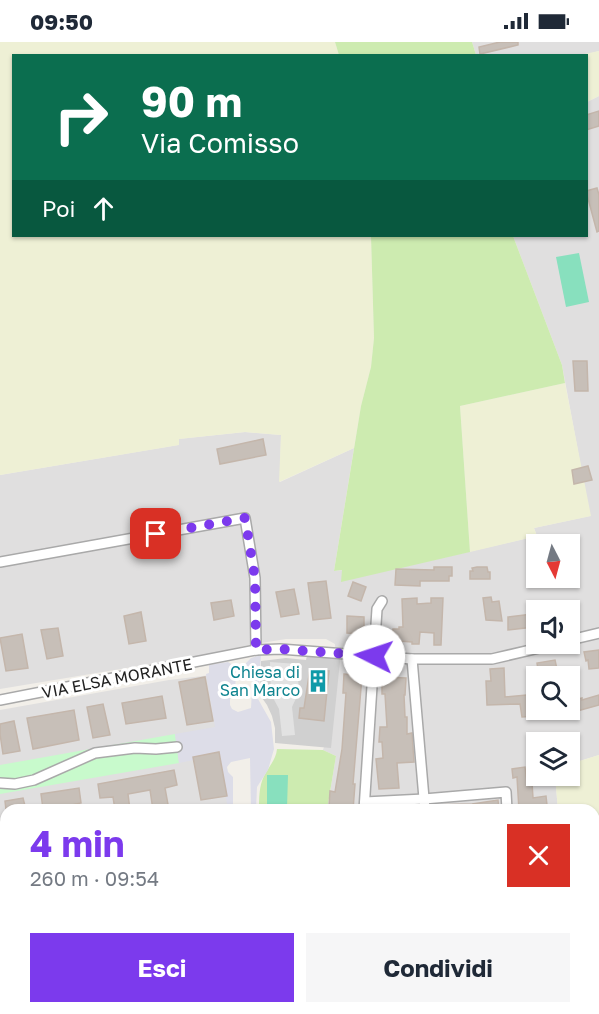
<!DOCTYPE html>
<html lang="it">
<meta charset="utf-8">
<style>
body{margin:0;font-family:"Golos Text",sans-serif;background:#f6f6f7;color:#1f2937;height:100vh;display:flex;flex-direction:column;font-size:22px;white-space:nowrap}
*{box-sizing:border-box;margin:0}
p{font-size:20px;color:#747a83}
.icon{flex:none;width:33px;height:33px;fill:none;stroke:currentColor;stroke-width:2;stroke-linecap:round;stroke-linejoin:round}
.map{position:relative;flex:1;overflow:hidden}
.details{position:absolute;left:0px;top:762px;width:600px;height:210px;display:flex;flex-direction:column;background:#fff;border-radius:18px 18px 0 0;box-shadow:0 2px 4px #0004}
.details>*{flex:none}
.banner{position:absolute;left:12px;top:12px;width:576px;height:183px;border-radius:0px;box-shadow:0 2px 4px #0004;background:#0b6e4f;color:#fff;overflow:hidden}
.needle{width:39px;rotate:174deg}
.controls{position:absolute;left:526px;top:492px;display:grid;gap:12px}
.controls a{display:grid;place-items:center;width:54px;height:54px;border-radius:0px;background:#fff;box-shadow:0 2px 4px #0004;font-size:30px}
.pin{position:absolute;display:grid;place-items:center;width:51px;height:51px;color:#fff;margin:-26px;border-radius:12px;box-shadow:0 3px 9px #0006}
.me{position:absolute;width:66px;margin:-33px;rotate:274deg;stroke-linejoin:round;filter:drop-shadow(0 0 4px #0008)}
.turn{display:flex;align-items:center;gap:21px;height:126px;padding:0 30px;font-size:27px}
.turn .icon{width:78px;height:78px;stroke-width:2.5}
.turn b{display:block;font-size:42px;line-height:51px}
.then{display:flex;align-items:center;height:57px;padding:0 30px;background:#0003;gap:12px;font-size:22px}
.round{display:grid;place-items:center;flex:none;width:63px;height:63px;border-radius:0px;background:#f6f6f7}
.head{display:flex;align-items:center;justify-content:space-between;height:102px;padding:0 30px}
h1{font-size:36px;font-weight:700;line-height:45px;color:#7c3aed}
.action{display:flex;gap:12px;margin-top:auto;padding:12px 30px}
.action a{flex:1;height:69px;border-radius:0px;background:#7c3aed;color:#fff;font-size:24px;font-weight:700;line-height:69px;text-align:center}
.action a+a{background:#f6f6f7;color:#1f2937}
.status{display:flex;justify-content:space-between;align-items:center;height:42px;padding:0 30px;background:#fff;direction:ltr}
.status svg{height:16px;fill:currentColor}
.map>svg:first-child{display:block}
.residential{fill:#e0dfdf;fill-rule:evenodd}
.religious{fill:#d0d0d0}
.farmland{fill:#eef0d5}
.grass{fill:#cdebb0}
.park{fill:#c8facc}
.pitch{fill:#88e0be}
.parking{fill:#e2e2e2}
.plaza{fill:#dddde8}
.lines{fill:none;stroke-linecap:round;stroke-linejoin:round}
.stream{stroke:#aad3df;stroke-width:3}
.building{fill:#c7bfb8;stroke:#c4b6ab;stroke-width:1.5}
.street-casing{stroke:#a9a9a9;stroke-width:12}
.street{stroke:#fff;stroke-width:9}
.route{stroke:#7c3aed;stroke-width:10;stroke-dasharray:0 18}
.labels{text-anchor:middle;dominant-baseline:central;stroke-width:6;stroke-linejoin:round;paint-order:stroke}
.culture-label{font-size:16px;fill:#0d838f;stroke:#fff;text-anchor:end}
.street-label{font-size:16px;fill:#222;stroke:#fff}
</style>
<div class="status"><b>09:50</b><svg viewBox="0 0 49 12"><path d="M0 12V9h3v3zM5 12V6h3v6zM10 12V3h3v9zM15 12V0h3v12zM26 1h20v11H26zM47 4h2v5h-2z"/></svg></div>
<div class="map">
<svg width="599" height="972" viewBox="0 0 599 972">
<rect width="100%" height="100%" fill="#f2efe9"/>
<!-- residential -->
<g class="residential">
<path d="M472 0H599V9L580 14 476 13Z"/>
<path d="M599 54V713L570 722V700H537V734H555L558 768H327L336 714 323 708 334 672 336 618 335 602 326 597H286L244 604 205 613 0 647V433L178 403V397L245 390 281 393 280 440 354 406 334 529 343 528 342 539 537 494 534 486 590 474 562 323 513 194H586L587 60ZM537 502H570V536H537ZM537 568H570V602H537ZM537 634H570V668H537Z"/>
<path d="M211 633 230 761 209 768H6V808L0 809V668L169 638Z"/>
<path d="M594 837 599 867V972H103L112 966H594Z"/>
</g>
<!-- religious -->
<path class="religious" d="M308 609 341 610 331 706 275 701V686L272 674 267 663 260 653 261 619 286 616 306 618Z"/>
<!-- farmland -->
<g class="farmland">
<path d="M0 0H335L339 13 14 14V194H371L374 296 371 325 361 364 354 406 279 440 281 393 245 390 179 397V403L0 433Z"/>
<path d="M599 9V54L587 60 586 14 580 13Z"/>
<path d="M565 341 591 474 534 486 537 494 470 510 460 364Z"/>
<path d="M599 713V867L594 837V768H558L555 734H570V722Z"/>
</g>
<!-- grass -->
<g class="grass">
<path d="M335 0H472L476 13H339Z"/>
<path d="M371 194H513L562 323 565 341 460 364 470 510 341 540 342 528 334 529 361 364 371 325 374 296Z"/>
<path d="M277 707 323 708 336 714 327 768H259C259 757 259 744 264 734 269 724 276 718 277 707Z"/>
</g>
<!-- park -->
<g class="park">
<path d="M175 692 179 721 0 752V723Z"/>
<path d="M46 966H112L103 972H45Z"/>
</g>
<!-- pitch -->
<g class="pitch">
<path d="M579 211 589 260 566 265 556 215Z"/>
<path d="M267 733H288L287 766 267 765Z"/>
</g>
<!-- parking -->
<path class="parking" d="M270 620 297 622 299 650 292 665 295 693 282 694 279 667 271 652Z"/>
<!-- plaza -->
<path class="plaza" d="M261 613 258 657 271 680 274 707 268 728 257 745 256 768H251L250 716 231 720 227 725 228 730 233 735V764L230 768H228L219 713 179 721 175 692 215 685 206 632 209 631V623L228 620 233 623 236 627 235 653 230 657V663L232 667 238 670 251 666 253 628H247L246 621 251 616Z"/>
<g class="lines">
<!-- stream -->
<g class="stream">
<path d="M338 966V972"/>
<path d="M67 972 68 966"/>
</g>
</g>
<!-- building -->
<g class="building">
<path d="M500 0H518V3L480 12 479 5Z"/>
<path d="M599 69V84L586 88V73Z"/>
<path d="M597 146 599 153V189L597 190 586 149Z"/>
<path d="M573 319H587L588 349H575Z"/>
<path d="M263 397 266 413 220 422 217 407Z"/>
<path d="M588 424 592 438 574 442 572 428Z"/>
<path d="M434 525H452V534H449V539H420V544L395 543 396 527 434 528Z"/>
<path d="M477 525H487L488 530H490V537H470V529H473L472 526Z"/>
<path d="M326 539 331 576 313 578 308 541Z"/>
<path d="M353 540 366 545 361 559 348 554Z"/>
<path d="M294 547 299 572 281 575 276 550Z"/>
<path d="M491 555 492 560 499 559 502 579 486 578 483 556Z"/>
<path d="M417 556V562L431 561V556H443L441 603H434V591L420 590 419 602H412V600L399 599V596H392L393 587H399V585H403L402 557Z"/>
<path d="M231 558 234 574 214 578 211 561Z"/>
<path d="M141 570 146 599 129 602 124 574Z"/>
<path d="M532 572 534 585 508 588V575Z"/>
<path d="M347 574 364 575V592L347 591Z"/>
<path d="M58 586 63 614 47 617 41 588Z"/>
<path d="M22 592 28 626 6 629 0 596Z"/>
<path d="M599 608V626L589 627 588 618 586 619 584 610Z"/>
<path d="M555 618 558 632 539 634 537 621Z"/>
<path d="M504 626 505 655 537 652V674L522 675 520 662 487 663 486 639H491L490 627Z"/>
<path d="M310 627 329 629 324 679 299 676 300 666H304Z"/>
<path d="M344 632 362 634 353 742H355L353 768H338V766L329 765 330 749 335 750 342 707 346 651H343Z"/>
<path d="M205 635 213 679 187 683 179 640Z"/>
<path d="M382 635 406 636 405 653H404L405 675H407V692L412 691 414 720 397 721 399 746 379 747 376 717 383 716 382 700H379L380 685H387L385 652H382Z"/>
<path d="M599 653V663L570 671V659L582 656V658Z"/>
<path d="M162 654 166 676 126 682 122 661Z"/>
<path d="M103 662 110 693 93 696 87 665Z"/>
<path d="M74 668 79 698 33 707 27 676Z"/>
<path d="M14 679 20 709 3 712 0 692V682Z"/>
<path d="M219 710 227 754 201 758 193 715Z"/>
<path d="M525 725 527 741H532L533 756 546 754 547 763 534 765V768H519L517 735 513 736 512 727Z"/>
<path d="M174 728 177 743 165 746 169 768H153L150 748 128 752 130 768H115L113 755 100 756 98 742Z"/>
<path d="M79 746 81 761 66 764 67 768H59V765L43 767 41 752Z"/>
<path d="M23 756 26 768H6L5 759Z"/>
<path d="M498 758 499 768H432L431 763 472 762Z"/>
</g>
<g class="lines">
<!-- street casing -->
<g class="street-casing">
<g id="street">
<path d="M0 520 245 476 255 536 256 608"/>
<path d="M570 598 599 591"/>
<path d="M412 617 425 768"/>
<path d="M0 658 256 608 280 607 412 617H492L556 602"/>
<path d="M0 741 15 742 34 738 95 711 135 706 156 707 177 705"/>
<path d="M365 760 424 757 506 750 507 768"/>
<path d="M364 768 377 567 382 559"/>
<path d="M0 818 6 817"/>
<path d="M0 911 3 972"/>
<path d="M387 966 415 972"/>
<path d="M440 966V972"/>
<path d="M502 966V972"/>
<path d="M573 966 575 972"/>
<path d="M171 972 184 966"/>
<path d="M243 972V966"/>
<path d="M330 972V966"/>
</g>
</g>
<!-- street -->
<use href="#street" class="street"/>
</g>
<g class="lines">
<!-- route -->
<path class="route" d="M156 492 245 476 255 536 256 608 280 607 374 614"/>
</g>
<!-- icons -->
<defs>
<g id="building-bare" transform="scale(1.8)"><path d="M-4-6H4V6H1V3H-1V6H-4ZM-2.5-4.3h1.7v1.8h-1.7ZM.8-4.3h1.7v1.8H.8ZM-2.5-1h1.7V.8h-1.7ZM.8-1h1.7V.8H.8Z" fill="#0f9aa8" stroke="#fff" stroke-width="2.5" paint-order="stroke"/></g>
</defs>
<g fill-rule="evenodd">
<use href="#building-bare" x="318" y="639"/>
</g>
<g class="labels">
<!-- culture labels -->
<g class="culture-label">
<text x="300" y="630">Chiesa di<tspan x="300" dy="18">San Marco</tspan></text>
</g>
<!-- street labels -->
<g class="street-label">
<text transform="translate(117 636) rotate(-11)">VIA ELSA MORANTE</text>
</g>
</g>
</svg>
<div class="controls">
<a><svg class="needle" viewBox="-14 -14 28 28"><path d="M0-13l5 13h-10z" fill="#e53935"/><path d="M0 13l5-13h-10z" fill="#747a83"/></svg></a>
<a><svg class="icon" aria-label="sound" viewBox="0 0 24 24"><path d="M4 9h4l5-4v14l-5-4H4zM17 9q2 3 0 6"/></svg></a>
<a><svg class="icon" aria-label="search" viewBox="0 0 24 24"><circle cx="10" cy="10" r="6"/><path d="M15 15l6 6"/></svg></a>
<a><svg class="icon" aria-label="layers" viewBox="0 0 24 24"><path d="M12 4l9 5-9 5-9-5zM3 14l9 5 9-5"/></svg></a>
</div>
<div class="pin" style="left:156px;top:492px;background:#d93025"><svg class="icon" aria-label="arrive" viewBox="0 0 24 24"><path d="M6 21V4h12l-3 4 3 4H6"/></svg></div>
<svg class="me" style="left:374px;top:614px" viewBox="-20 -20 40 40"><circle r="19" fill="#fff"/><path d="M0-13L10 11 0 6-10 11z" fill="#7c3aed"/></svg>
<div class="banner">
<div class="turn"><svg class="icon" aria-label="right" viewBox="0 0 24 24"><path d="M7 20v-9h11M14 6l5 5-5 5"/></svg><div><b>90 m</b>Via Comisso</div></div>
<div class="then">Poi<svg class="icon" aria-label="ahead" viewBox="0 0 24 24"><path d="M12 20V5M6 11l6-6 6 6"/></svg></div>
</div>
<section class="details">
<div class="head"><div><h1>4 min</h1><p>260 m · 09:54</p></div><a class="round" style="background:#d93025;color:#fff"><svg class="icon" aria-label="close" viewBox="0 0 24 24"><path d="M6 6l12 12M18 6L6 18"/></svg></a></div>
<div class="action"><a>Esci</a><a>Condividi</a></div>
</section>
</div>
